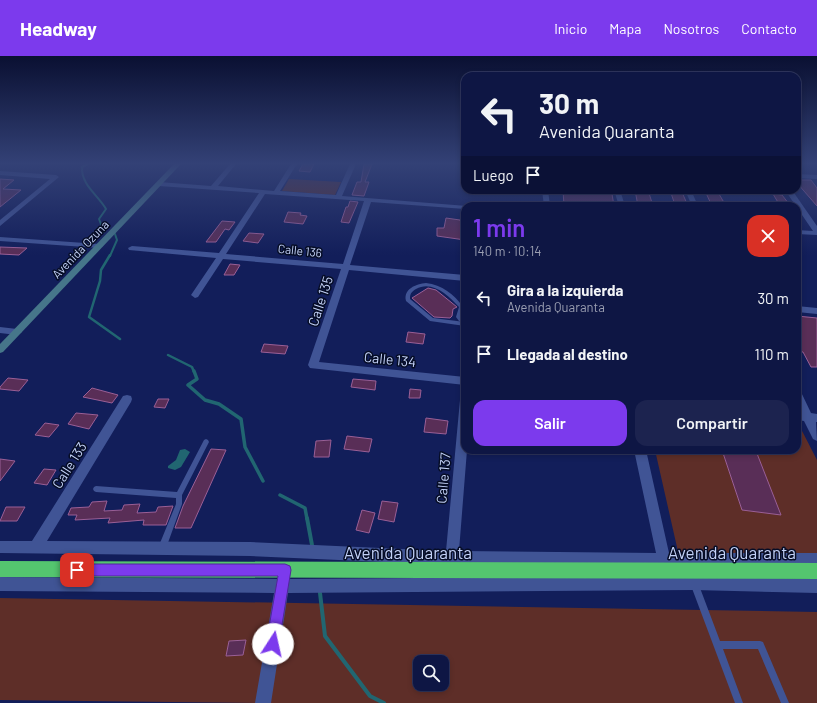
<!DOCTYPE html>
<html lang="es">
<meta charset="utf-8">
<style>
body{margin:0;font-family:Barlow,sans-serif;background:#1c234f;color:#f1f3f6;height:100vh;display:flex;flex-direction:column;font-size:15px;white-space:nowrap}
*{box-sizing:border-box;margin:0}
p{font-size:13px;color:#9b9fb2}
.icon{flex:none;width:22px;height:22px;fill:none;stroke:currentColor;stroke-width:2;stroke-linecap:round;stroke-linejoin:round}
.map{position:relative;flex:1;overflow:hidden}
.side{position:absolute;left:461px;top:146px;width:340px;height:252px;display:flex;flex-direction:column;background:#0e1644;border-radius:12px;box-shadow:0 2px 6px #0003,0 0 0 1px #2e355d}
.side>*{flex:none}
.top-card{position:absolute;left:461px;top:16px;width:340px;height:122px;border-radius:12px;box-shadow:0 2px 6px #0003,0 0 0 1px #2e355d;background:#0e1644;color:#f1f3f6;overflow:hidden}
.fabs{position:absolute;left:413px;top:599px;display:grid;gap:8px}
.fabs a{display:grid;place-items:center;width:36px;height:36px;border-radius:8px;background:#0e1644;box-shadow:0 2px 6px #0003,0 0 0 1px #2e355d;font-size:20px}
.pin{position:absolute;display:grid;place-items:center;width:34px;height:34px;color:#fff;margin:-17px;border-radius:8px;box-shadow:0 2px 6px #0006}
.me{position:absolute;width:44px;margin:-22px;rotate:10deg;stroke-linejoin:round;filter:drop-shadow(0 0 3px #0008)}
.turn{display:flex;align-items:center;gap:14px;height:84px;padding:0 12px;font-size:18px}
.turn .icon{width:52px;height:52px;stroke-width:2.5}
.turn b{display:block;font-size:28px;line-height:34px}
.then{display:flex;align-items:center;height:38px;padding:0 12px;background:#0003;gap:8px;font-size:15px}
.round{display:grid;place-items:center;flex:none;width:42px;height:42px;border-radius:12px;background:#1c234f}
.headline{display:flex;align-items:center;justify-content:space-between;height:68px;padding:0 12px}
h1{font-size:24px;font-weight:600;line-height:30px;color:#7c3aed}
.action{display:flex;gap:8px;margin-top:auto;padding:8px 12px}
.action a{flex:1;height:46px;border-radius:12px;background:#7c3aed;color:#fff;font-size:16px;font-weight:600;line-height:46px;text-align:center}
.action a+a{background:#1c234f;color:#f1f3f6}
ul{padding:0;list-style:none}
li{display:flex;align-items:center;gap:12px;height:56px;padding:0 12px}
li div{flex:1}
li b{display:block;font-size:15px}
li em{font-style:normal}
header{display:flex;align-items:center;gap:24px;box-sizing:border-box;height:56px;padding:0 20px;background:#7c3aed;color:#fff}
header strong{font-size:19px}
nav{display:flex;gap:22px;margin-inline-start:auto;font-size:14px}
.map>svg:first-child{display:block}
.green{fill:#5e2e28;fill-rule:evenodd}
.water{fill:#216671}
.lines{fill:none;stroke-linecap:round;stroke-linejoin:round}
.stream-far3{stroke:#216671;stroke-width:2}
.stream-far2{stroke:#216671;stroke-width:2.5}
.stream-far1{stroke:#216671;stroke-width:3.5}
.stream{stroke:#216671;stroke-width:4}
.building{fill:#592e57;stroke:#9a5f96}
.lane{fill:#405495;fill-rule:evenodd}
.street{fill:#405495;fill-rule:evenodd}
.secondary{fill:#46768a;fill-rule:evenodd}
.highway{fill:#54c56f;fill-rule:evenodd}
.route{fill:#7c3aed;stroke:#51269a}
.labels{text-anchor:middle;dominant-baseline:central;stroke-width:3;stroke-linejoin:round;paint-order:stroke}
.far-street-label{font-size:12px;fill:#c3d1f7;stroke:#060d26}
.street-label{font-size:14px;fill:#c3d1f7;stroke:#060d26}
.near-street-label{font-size:17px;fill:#c3d1f7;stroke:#060d26}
</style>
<header>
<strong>Headway</strong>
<nav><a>Inicio</a><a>Mapa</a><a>Nosotros</a><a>Contacto</a></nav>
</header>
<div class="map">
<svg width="817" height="647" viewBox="0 0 817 647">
<rect width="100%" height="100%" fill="#121e5a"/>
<!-- green -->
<g class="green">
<path d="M289 123 341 126 335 139 282 135Z"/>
<path d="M797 371H800L817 404V498L679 500 655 394H797Z"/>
<path d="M0 542 817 556V647H260L0 644ZM420 606H442V628H420Z"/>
</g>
<!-- water -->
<path class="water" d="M185 393 190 396 181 411 175 414 168 412V410L176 404 180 394Z"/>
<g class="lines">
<!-- stream-far3 -->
<g class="stream-far3">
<path d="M88 108 82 111C81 129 98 139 106 153L99 163 104 176"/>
<path d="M110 200 117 184 115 178"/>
</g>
<!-- stream-far2 -->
<g class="stream-far2">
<path d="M110 199 101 214 100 225 89 261 120 283"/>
<path d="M168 299 192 311 194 316"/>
</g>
<!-- stream-far1 -->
<g class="stream-far1">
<path d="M194 315 197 323 188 329 205 344 219 348 241 363 245 391 263 425"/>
<path d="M280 439 305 452 307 463"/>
</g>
<!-- stream -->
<g class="stream">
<path d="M307 462 312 489"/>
<path d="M320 537 325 580 370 640 384 647"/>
</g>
</g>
<!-- building -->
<g class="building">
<path d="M303 108H314L310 116 299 115Z"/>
<path d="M364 108H372L365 126H369L364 140 352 139 357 126H361Z"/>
<path d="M0 123 14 124 3 133 21 134 0 151Z"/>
<path d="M797 124H811L817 132V150L797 127Z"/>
<path d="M563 134H608L609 138H612L614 150H564Z"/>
<path d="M635 134H648L653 150H638Z"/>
<path d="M670 134H681L688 150 675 149Z"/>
<path d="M706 137 719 138 726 150H712Z"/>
<path d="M773 138 782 139 789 148H779Z"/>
<path d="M350 145 358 146 349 167 341 166 346 151H348Z"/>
<path d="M288 156 301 157 300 159 307 160 303 168 284 166Z"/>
<path d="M446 162 460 164 463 171 465 172V184L437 180V172H444Z"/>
<path d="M222 165 235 166 229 174 225 173 216 186H206Z"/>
<path d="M249 177 264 178 258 187 243 185Z"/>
<path d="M0 191 27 192 19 199 0 198Z"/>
<path d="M230 208 240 209 234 219H224Z"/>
<path d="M428 232 436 234 457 251 453 253 452 260 450 262 434 261 412 242Z"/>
<path d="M797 260 817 262V311H811L803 296 797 295Z"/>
<path d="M408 276 425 278 423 288 406 286Z"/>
<path d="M264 288 288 290 285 298 261 296Z"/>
<path d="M8 322 28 324 19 335 0 333V331Z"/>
<path d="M353 323 376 325 375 334 351 331Z"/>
<path d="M92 332 118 339 112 347 83 341Z"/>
<path d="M410 333 421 334 420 342H409Z"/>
<path d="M158 343H169L165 352 154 351Z"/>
<path d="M76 357 98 359 89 373 68 368Z"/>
<path d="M426 362 448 365 446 378 424 376Z"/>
<path d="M45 367 59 369 49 381 35 379Z"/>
<path d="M347 380 372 383 369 396 344 393Z"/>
<path d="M331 384 329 401H314L316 385Z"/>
<path d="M211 393 226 394 191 472H175L183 450Z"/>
<path d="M722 394 756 395 781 459 742 454Z"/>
<path d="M0 403 15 405 0 425Z"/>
<path d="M44 413 56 414 47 429 34 427Z"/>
<path d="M107 445 104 455 122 454 124 449 140 448 137 457 156 456 158 451 173 450 166 469H143L144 464 108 467 110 462 75 464 77 459H68L71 452 89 451 92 446Z"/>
<path d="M382 445 398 447 394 466 378 463Z"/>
<path d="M6 451H25L17 465H0Z"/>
<path d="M362 454 375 457 369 477 356 474Z"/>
<path d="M246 584 243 599 226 600 229 585Z"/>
</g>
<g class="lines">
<!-- lane -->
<g class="lane">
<path d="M426 227C442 229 454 238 463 251L461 261 462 262H465V266L459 265 456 261 459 251C448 239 432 224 416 233 411 236 410 238 410 243L433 262 465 266V270L430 265 406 245C403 233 416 228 426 227Z"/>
<path d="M206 383 208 384 209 386 182 439V448L165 495 162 496 159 495 158 492 176 448V442L96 436 94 435 93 433 94 431 96 430 177 436 204 384Z"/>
<path d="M694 523 697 524 720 585H760L763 586 789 647H781L758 593H723L743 647H735L690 527 691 524Z"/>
</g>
<!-- street -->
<g class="street">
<path d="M230 108H236L218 130 274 135 291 108H297L280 135 336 139 350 108H356L342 140 467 150H465V153L371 146 350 209 465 219V225L349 214 319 306 465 321V329L310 312 308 309 341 213 223 203 198 241 195 242 191 239 216 202 129 194 128 192 132 190 219 197 259 137 159 130 156 128 159 126 211 130ZM265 138 364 145 343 208 226 198Z"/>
<path d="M0 115 56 119 59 121 0 170V164L50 123 0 119Z"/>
<path d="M797 118 817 119V123L797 122Z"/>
<path d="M542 134H548L550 150H544Z"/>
<path d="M614 134H620L625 150H619Z"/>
<path d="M685 134H691L698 150H692Z"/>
<path d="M768 134H792L817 170V179L797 178V174L813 175 787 137 771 136Z"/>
<path d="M0 181 99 188 103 190 99 192 0 185Z"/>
<path d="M797 250 817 252V258L797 256Z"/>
<path d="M0 271 17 273 22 276 17 279 0 277Z"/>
<path d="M797 335 801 336 811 357 817 358V366H816L817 385 813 383 804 365 797 364V356H800L797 350Z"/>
<path d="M127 339 131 340 132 343 131 346 47 485 250 486 446 495 460 344 461 341 465 340V394H467L459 495 656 497 634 394H646L669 497H817V511L452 509 250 500 0 497V485H32L123 340Z"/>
<path d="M285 507 290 509 292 514 290 523 694 520 817 523V537L694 534 288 537 271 647H255L274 537 0 535V521L277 523 280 509Z"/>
</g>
<!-- secondary -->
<path class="secondary" d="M174 108H181L3 296 0 297V288Z"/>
<!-- highway -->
<path class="highway" d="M0 505 817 507V523L0 521Z"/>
</g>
<!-- sky -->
<linearGradient id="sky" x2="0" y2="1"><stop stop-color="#0a1032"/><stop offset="0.54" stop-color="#334176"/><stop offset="1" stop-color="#334176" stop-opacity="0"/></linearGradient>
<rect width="817" height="199" fill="url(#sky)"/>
<!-- route -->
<path class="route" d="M77 508H285L290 510 291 514 278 593 273 595 268 593 266 588 278 520H77L73 518 71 514 73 509Z"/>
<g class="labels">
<!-- far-street labels -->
<g class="far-street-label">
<text transform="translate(80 193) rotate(-46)">Avenida Ozuna</text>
<text transform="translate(300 194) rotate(6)">Calle 136</text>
</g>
<!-- street labels -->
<g class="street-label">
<text transform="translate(320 245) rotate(-72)">Calle 135</text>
<text transform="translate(390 303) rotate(6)">Calle 134</text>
<text transform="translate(69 409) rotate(-58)">Calle 133</text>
<text transform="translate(443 422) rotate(-85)">Calle 137</text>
</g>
<!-- near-street labels -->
<g class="near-street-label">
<text x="408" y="496">Avenida Quaranta</text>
<text x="732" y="496">Avenida Quaranta</text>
</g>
</g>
</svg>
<div class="fabs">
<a><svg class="icon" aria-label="search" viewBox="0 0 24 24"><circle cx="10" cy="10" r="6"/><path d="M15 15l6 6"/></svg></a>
</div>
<div class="pin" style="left:77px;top:514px;background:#d93025"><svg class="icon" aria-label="arrive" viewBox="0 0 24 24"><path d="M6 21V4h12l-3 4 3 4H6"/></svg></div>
<svg class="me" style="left:273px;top:588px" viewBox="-20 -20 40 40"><circle r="19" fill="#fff"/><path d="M0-13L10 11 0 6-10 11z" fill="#7c3aed"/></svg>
<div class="top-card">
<div class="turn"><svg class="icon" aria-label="left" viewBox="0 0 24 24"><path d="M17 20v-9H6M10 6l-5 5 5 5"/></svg><div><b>30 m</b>Avenida Quaranta</div></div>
<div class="then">Luego<svg class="icon" aria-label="arrive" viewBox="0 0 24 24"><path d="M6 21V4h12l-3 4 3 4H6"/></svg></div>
</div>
<section class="side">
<div class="headline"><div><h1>1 min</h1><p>140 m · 10:14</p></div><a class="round" style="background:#d93025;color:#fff"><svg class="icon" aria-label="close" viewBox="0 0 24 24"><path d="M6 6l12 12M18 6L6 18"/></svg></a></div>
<ul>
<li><svg class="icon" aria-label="left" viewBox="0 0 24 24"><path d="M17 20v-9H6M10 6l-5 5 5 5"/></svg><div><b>Gira a la izquierda</b><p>Avenida Quaranta</p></div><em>30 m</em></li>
<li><svg class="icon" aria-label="arrive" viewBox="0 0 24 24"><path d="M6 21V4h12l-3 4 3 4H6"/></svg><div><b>Llegada al destino</b></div><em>110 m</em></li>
</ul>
<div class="action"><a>Salir</a><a>Compartir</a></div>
</section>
</div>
